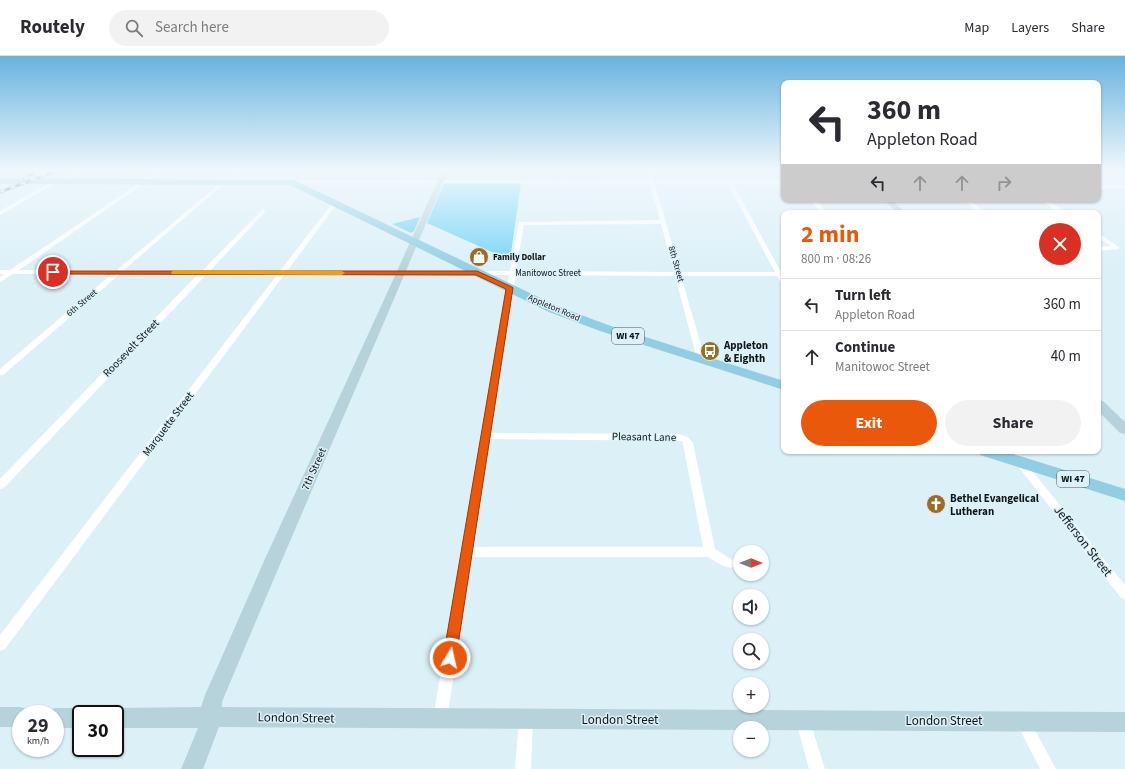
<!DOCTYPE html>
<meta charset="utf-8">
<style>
body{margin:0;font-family:"Source Sans 3",sans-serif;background:#f2f2f3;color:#2b2b33;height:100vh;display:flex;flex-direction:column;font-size:15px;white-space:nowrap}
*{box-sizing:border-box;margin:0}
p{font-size:13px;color:#7c7c81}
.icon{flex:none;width:22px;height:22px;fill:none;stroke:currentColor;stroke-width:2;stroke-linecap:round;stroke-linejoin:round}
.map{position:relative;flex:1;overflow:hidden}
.panel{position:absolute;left:781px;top:154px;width:320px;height:244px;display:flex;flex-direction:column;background:#fff;border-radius:8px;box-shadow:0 1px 3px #0004}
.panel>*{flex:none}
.guide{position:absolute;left:781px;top:24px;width:320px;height:122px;border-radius:8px;box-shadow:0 1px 3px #0004;background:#fff;color:#2b2b33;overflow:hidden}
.needle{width:26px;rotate:90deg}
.tools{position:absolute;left:733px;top:489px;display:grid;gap:8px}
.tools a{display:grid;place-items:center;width:36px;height:36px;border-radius:50%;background:#fff;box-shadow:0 1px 3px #0004;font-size:20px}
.speed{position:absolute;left:12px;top:649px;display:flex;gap:8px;font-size:20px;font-weight:700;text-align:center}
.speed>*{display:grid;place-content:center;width:52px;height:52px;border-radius:50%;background:#fff;box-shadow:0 1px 3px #0004;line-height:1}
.speed small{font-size:10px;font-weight:400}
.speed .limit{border:2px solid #111;border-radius:6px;background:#fff;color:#111}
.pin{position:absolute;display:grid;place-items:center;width:34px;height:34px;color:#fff;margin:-17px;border:2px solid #fff;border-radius:50%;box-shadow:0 1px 4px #0007}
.me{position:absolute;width:44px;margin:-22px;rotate:9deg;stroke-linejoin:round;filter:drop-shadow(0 0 3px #0008)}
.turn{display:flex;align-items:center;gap:14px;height:84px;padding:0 20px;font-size:18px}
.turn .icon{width:52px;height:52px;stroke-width:2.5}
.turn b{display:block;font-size:28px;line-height:34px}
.lanes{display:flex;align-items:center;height:38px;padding:0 20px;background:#0003;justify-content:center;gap:20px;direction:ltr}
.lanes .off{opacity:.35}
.round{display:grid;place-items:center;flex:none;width:42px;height:42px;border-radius:21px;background:#f2f2f3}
.headline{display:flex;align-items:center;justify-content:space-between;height:68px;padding:0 20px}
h1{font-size:24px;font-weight:700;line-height:30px;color:#ea580c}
.cta{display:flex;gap:8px;margin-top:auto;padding:8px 20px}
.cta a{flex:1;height:46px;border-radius:24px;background:#ea580c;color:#fff;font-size:16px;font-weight:700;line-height:46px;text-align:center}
.cta a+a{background:#f2f2f3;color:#2b2b33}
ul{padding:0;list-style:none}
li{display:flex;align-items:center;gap:12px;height:52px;padding:0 20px;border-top:1px solid #e1e1e2}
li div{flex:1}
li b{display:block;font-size:15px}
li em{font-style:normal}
header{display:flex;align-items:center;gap:24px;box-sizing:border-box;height:56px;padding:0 20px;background:#fff;border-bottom:1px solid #e1e1e2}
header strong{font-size:19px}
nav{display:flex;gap:22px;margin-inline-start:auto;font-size:14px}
.search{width:280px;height:36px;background:#f2f2f3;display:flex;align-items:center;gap:10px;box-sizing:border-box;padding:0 14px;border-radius:22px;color:#7c7c81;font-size:15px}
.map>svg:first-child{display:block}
.green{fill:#76d4f6}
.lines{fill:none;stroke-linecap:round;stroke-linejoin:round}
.street{fill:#fff;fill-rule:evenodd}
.secondary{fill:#b6d3dc;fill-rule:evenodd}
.primary{fill:#91cee3;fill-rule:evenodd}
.rail-casing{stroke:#616e72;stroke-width:3}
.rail{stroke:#dcf0f8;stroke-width:2;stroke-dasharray:5.5;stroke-linecap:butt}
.route{fill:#ea580c;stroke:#983908}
.slow{fill:#f59e0b}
.labels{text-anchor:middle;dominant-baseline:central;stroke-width:3;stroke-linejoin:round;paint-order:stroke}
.far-poi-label{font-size:9px;font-weight:bold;fill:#0f1618;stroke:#dcf0f8;text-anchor:start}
.far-street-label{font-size:9px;fill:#0f1618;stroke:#dcf0f8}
.shield{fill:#dcf0f8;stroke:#4c575b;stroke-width:1}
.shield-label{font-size:10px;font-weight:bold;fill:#0f1618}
.poi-label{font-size:11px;font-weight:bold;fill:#0f1618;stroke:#dcf0f8;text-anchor:start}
.street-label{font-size:11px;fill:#0f1618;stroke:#dcf0f8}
.near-street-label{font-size:13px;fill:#0f1618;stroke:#dcf0f8}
</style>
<header>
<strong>Routely</strong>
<div class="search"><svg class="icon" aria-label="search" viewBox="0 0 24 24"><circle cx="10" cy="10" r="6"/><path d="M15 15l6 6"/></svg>Search here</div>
<nav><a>Map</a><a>Layers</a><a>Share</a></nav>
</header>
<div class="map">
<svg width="1125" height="713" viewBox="0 0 1125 713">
<rect width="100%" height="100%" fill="#dcf0f8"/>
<!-- green -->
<g class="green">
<path d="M444 127H521L510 204 427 167Z"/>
<path d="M420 161 414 175 411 177 392 168Z"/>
</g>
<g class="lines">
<!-- street -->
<g class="street">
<path d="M77 115H82L65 126 60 125Z"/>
<path d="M157 115H162L19 214H117L234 115H239L124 214 202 215 263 153 265 154V156L210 215H280L330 150 337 146 340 148 334 152 287 215H510L519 166 660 164 650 128 289 127V125L291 124 649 125 647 115H651L654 125H784V129L733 128 781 216H784V229L782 228 777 220H681L705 303 704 305H698L697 303 675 220 516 219 491 377 678 378 688 381 693 387 715 493 734 505 736 508 734 511C725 514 716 505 708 501H472L447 663 445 668 440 670 435 668 433 663 461 498 460 496 462 493 509 219H284L5 593 0 595V579L277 219H206L4 432 0 433V423L198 218H120L3 319H0V313L112 218H13L0 226V221L4 218H0V214H10ZM655 128H728L775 216H680ZM661 168 674 216 516 215 524 169ZM490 383 682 385 683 388 703 491H474Z"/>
<path d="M54 124 59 125 0 159V155Z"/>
<rect x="1098" y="129" width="27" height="4"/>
<path d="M810 143H816L827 157H821Z"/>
<path d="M962 143H968L986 157H980Z"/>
<path d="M1039 143H1046L1067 157H1060Z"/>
<path d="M1098 177 1119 191V193L1098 195V191L1111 190 1098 182Z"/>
<path d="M1006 395H1016L1125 529V543L1121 542Z"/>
<path d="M526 656 531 658 533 663 531 713H515L519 663 521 658Z"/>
<path d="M803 658 808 660 810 665 825 713H809L796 665 798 660Z"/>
<path d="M1023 659 1028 661 1056 713H1040L1016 666 1018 661Z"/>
</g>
<!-- secondary -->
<g class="secondary">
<path d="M442 115H448C374 293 296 468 222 646V651L1125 656V676L762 674V672H740V674L219 671 203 713H181L198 672H115V658H106L108 655 115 652 201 651 205 639 264 505 394 222Z"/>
<path d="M883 143H891L906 157H897Z"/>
<path d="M1098 344 1103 345 1125 366V378L1120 377 1098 355Z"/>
<path d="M0 651H21L28 654 30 658H21V671H0Z"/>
<path d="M55 652H81L88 655 90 658H81V672H55V658H46L48 655Z"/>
</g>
<!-- primary -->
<g class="primary">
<path d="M0 122 294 124 557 250 608 269 784 325V334L600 275 549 256 290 129 0 128Z"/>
<path d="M978 395H1004L1125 433V445L980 399Z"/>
</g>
<!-- rail casing -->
<g class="rail-casing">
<g id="rail">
<path d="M24 122 38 115"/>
<path d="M0 136 56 115"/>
</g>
</g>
<!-- rail -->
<use href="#rail" class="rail"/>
</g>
<!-- sky -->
<linearGradient id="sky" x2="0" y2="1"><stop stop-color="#67b2df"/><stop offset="0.53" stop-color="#eff8fc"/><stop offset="1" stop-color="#eff8fc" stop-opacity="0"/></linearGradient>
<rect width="1125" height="215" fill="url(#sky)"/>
<!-- route -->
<path class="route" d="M51 215H477L512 231 513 232 456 602 454 607 450 609 445 607 443 602 506 233 476 219 53 218 50 216Z"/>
<!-- slow -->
<path class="slow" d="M175 214 342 215 345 217 342 219 172 218 171 216Z"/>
<!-- icons -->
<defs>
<g id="shop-disc" transform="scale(1)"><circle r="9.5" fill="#9d6c20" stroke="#dcf0f8"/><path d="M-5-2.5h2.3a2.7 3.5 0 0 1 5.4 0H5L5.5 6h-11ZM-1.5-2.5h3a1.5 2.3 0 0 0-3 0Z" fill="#fff"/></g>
<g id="bus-disc" transform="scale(1)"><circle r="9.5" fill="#9d6c20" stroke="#dcf0f8"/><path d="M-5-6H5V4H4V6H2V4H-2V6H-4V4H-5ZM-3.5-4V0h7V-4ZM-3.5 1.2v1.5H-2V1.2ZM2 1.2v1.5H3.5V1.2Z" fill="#fff"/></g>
<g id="church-disc" transform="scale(1)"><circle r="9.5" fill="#9d6c20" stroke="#dcf0f8"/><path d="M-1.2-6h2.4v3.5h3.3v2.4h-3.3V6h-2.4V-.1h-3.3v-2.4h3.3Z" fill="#fff"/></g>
</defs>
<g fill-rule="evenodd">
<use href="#shop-disc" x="479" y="201"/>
<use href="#bus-disc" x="710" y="295"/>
<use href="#church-disc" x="936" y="448"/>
</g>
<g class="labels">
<!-- far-poi labels -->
<g class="far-poi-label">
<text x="493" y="201">Family Dollar</text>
</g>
<!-- far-street labels -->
<g class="far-street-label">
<text transform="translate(676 208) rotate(74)">8th Street</text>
<text x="548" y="217">Manitowoc Street</text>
<text transform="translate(82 247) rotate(-40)">6th Street</text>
<text transform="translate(554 252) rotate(23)">Appleton Road</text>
</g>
<!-- shield labels -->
<g class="shield">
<rect x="612" y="272" width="32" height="16" rx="3"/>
<rect x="1057" y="415" width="32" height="16" rx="3"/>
</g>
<g class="shield-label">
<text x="628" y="280">WI 47</text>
<text x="1073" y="423">WI 47</text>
</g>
<!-- poi labels -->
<g class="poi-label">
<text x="724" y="289">Appleton<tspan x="724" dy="13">&amp; Eighth</tspan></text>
<text x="950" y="442">Bethel Evangelical<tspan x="950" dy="13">Lutheran</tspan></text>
</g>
<!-- street labels -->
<g class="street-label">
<text transform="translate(131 292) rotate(-46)">Roosevelt Street</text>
<text transform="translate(168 368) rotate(-53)">Marquette Street</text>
<text transform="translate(644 381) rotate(1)">Pleasant Lane</text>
<text transform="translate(314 413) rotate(-66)">7th Street</text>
</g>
<!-- near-street labels -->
<g class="near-street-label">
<text transform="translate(1083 485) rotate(52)">Jefferson Street</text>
<text transform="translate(296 662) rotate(1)">London Street</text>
<text x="620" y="664">London Street</text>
<text x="944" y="665">London Street</text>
</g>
</g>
</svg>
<div class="tools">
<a><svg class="needle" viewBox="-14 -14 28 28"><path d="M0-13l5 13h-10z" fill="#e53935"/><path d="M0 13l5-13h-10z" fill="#7c7c81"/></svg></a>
<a><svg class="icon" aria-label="sound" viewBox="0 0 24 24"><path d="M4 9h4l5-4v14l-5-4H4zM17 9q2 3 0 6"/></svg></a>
<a><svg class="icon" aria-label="search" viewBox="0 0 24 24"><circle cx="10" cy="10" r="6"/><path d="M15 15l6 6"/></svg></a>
<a>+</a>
<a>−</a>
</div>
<div class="speed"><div>29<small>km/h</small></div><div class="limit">30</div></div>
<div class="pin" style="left:53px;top:216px;background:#d93025"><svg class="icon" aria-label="arrive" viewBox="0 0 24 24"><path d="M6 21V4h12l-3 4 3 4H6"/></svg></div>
<svg class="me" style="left:450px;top:602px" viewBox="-20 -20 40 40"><circle r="17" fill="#ea580c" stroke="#fff" stroke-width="3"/><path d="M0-11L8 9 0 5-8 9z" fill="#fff"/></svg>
<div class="guide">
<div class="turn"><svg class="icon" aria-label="left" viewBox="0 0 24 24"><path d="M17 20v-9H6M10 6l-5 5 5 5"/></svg><div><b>360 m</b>Appleton Road</div></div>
<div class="lanes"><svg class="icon" aria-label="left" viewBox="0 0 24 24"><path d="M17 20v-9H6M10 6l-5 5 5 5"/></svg><svg class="icon off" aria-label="ahead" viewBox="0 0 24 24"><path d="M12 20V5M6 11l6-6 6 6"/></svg><svg class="icon off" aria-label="ahead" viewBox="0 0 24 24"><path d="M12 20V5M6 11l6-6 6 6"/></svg><svg class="icon off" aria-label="right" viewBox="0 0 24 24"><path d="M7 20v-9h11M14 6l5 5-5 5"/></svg></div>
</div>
<section class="panel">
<div class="headline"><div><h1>2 min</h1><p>800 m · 08:26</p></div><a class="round" style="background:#d93025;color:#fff"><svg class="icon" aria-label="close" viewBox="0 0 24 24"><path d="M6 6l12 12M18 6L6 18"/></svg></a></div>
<ul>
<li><svg class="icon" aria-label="left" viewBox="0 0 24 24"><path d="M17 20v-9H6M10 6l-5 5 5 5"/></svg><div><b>Turn left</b><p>Appleton Road</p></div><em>360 m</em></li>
<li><svg class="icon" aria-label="ahead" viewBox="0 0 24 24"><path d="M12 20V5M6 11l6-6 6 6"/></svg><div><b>Continue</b><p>Manitowoc Street</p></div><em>40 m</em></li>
</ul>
<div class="cta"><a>Exit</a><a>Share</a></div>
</section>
</div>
